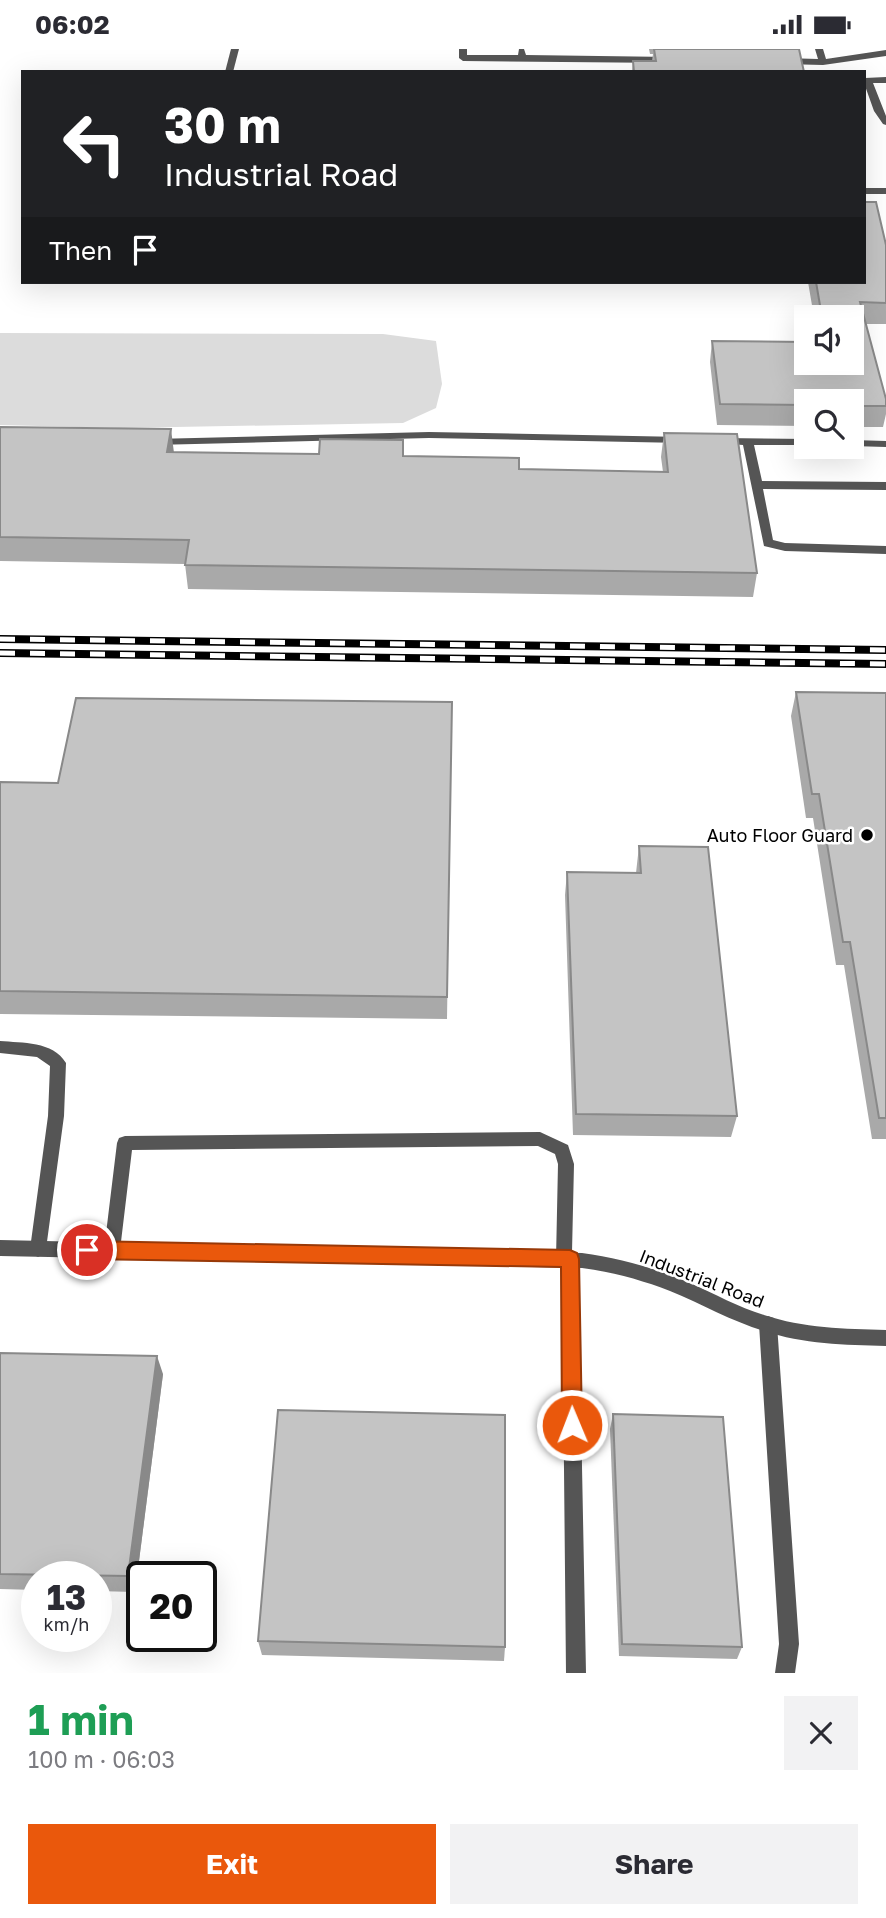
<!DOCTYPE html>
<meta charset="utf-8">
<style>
body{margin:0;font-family:"Golos Text",sans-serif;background:#f2f2f3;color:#2b2b33;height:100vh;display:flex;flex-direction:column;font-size:26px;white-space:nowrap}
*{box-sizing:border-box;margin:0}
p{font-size:23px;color:#7c7c81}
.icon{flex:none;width:38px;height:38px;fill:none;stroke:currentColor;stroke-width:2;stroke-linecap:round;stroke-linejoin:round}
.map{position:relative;height:1624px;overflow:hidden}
.panel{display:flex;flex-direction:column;background:#fff;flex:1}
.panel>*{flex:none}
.top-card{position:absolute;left:21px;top:21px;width:845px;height:214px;border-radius:0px;box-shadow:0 7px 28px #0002;background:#202124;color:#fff;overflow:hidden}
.controls{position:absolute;left:794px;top:256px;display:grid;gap:14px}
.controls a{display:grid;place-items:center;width:70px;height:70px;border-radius:0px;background:#fff;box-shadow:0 7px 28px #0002;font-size:35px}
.speed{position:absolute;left:21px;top:1512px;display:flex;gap:14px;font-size:35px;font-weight:700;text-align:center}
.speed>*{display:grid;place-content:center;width:91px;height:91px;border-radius:50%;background:#fff;box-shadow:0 7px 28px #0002;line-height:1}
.speed small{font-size:18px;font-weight:400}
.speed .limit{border:4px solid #111;border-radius:10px;background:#fff;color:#111}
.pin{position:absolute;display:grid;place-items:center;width:60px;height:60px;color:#fff;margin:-30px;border:4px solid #fff;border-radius:50%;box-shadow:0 2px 7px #0007}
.me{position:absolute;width:77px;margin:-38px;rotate:359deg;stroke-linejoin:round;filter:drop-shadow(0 0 5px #0008)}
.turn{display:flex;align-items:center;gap:24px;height:147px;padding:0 28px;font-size:32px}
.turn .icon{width:91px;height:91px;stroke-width:2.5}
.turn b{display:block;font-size:49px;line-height:60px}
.then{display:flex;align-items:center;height:66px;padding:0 28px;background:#0003;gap:14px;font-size:26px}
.round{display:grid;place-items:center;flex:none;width:74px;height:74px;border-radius:0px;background:#f2f2f3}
.summary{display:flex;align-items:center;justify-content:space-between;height:119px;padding:0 28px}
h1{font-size:42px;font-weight:700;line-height:52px;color:#1e9e55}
.action{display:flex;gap:14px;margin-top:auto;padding:14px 28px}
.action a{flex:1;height:80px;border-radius:0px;background:#ea580c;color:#fff;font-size:28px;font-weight:700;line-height:80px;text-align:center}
.action a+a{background:#f2f2f3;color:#2b2b33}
.status{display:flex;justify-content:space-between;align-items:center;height:49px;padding:0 35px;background:#fff;direction:ltr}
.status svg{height:19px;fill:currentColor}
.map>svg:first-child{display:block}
.green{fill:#dcdcdc}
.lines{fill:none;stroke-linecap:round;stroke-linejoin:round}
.service{fill:#555;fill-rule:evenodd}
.minor{fill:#555;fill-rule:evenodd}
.rail-casing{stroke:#000;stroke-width:8}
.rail{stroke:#fff;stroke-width:5;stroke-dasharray:15;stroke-linecap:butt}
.wall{fill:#a9a9a9}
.shaded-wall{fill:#898989}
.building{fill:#c4c4c4;stroke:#898989;stroke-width:2}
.route{fill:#ea580c;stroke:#983908;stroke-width:2}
.poi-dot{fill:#000;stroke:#fff;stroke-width:2.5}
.labels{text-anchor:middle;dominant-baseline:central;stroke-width:5;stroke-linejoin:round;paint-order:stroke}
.poi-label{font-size:18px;fill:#000;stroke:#fff;text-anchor:end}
.street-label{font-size:18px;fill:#000;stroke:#fff}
</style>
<div class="status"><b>06:02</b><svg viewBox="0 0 49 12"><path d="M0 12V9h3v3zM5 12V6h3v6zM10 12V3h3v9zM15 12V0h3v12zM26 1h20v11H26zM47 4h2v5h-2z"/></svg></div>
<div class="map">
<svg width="886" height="1624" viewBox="0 0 886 1624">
<rect width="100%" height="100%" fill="#fff"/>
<!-- green -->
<path class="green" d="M0 284 383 285 436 292 442 335 436 359 403 374 120 379 0 376Z"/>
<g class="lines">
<!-- service -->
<g class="service">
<path d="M231 0H239L233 23H225Z"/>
<path d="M459 0H467V6H518L519 0H524L526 6 671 8 675 11 671 14 463 12 459 9Z"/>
<path d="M815 0H823L826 10 886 1V7L823 16 783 15 779 12 783 9 818 10Z"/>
<path d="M886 28V34H873L886 67V76L883 75 874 62 864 34 865 29Z"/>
<rect x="864" y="139" width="22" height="6"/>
<path d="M429 383 683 388 689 391 683 394 429 389 154 396 148 393 154 390Z"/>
<path d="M721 389 807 390V396H754L762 432 886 433V441L763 440 773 491 785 494 886 497V505L785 502 764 497 743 396 717 394 715 392Z"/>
<path d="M852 391 886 392V398L852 397Z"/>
<path d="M0 992C22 994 53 992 66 1014L64 1067 46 1200 44 1205 38 1208 32 1205 30 1200 48 1067 50 1017 37 1008 0 1004Z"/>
<path d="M540 1083 568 1096 574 1115 572 1203 578 1210 586 1624H566L562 1217 558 1215 556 1210 558 1115 555 1105 538 1097 132 1101 120 1201 118 1206 112 1209 106 1206 104 1201 117 1094 119 1089 125 1087Z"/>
<path d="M768 1267 774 1269 777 1275 799 1595 795 1624H775L779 1595 759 1275 762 1269Z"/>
</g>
<!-- minor -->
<path class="minor" d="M0 1191 582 1204C619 1209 655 1219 690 1234 715 1245 738 1258 764 1266 803 1279 845 1280 886 1281V1297C845 1296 803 1295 764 1282 731 1272 702 1255 670 1242 642 1231 612 1223 582 1219L0 1207Z"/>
<!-- rail casing -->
<g class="rail-casing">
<g id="rail">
<path d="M0 590 886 601"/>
<path d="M0 604 886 615"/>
</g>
</g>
<!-- rail -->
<use href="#rail" class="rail"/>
</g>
<!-- wall -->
<g class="wall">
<path d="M649 0H799L804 23H632L633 12H652L653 5H650Z"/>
<path d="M886 196V275H866L886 350V365L883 378H852V352H807V377L717 376 710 313 712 292 807 313 852 268H814L808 233H864Z"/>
<path d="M0 378 174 403 404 407 519 420 663 423 661 408 664 384 757 524 753 548 188 540 185 515 0 512Z"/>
<path d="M796 643 886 644V1090H872L844 916H836L813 769H806L791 667Z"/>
<path d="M452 653 447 970 0 965V733L58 734Z"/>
<path d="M639 797 737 1067 731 1088 573 1086 565 846 567 823 636 824Z"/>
<path d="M0 1304 163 1325 135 1543 96 1542V1528H37V1541L0 1540Z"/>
<path d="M613 1365 742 1598 737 1610 619 1607 610 1380Z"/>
<path d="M258 1592 505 1598 504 1612 262 1606Z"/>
</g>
<!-- shaded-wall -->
<g class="shaded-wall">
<path d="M171 380 174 404 167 403Z"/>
<path d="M157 1307 163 1325 135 1543 128 1527Z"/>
</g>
<!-- building -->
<g class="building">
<path d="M654 0H799L804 23H634L633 12H656Z"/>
<path d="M864 153H876L886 196V254L860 253 886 350V357H852V352H807V356L720 355 712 292 807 293V313H852V268H822L816 233H864Z"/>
<path d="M0 378 171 380 167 403 319 405 320 390 403 391V407L519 409V420L668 423 664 384 737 385 757 524 185 516 189 491 0 488Z"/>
<path d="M796 643 886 644V1069H879L850 893H843L819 745H812Z"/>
<path d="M76 649 452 653 447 948 0 942V733L58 734Z"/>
<path d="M639 797 708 798 737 1067 576 1065 567 823 641 824Z"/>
<path d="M0 1304 157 1307 128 1527 0 1525Z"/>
<path d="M278 1361 505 1366V1598L258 1592Z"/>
<path d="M613 1365 723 1368 742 1598 622 1595Z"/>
</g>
<!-- route -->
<path class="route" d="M87 1192 570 1201 577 1204 579 1210 582 1376 579 1382 572 1385 565 1382 562 1376 561 1218 87 1210 81 1207 78 1201 81 1195Z"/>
<!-- markers -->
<circle class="poi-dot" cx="867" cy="786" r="7"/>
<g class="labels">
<!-- poi labels -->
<g class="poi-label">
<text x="853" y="786">Auto Floor Guard</text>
</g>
<!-- street labels -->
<g class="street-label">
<text transform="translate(702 1229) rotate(21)">Industrial Road</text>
</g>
</g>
</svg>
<div class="controls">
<a><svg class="icon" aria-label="sound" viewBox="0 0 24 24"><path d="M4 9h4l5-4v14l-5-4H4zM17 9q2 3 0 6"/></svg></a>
<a><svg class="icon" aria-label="search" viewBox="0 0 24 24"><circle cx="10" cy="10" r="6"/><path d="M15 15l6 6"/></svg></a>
</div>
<div class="speed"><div>13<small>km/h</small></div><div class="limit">20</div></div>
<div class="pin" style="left:87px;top:1201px;background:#d93025"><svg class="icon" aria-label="arrive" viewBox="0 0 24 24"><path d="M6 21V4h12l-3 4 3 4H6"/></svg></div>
<svg class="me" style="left:572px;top:1376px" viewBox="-20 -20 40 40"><circle r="17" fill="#ea580c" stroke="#fff" stroke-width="3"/><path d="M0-11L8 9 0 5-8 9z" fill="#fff"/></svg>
<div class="top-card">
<div class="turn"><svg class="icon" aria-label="left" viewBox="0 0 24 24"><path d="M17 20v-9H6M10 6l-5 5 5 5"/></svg><div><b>30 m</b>Industrial Road</div></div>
<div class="then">Then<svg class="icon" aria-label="arrive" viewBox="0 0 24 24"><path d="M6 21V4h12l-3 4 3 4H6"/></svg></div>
</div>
</div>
<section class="panel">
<div class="summary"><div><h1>1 min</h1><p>100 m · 06:03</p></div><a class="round"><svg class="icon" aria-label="close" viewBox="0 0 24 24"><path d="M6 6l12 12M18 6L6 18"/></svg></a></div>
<div class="action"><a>Exit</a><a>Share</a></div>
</section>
